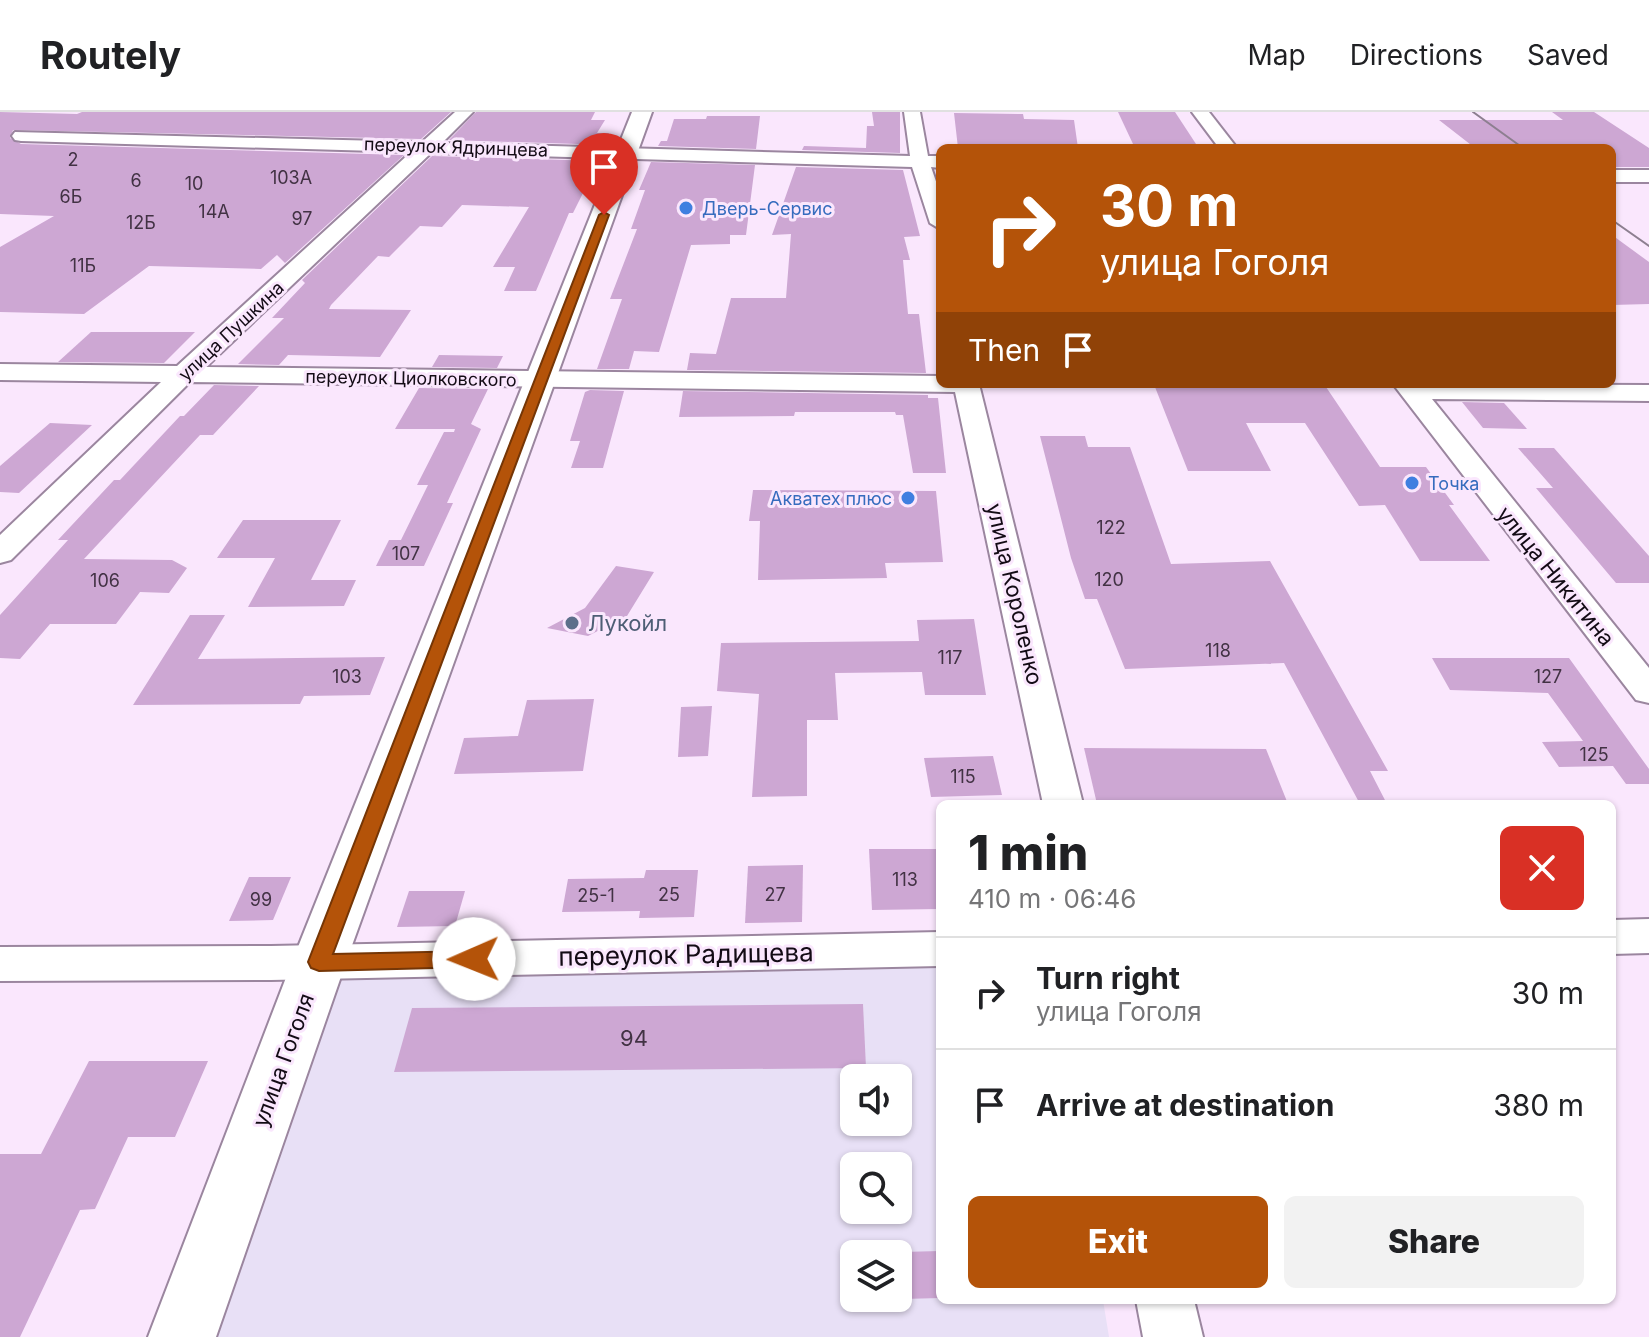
<!DOCTYPE html>
<meta charset="utf-8">
<style>
body{margin:0;font-family:Inter,sans-serif;background:#f2f2f2;color:#202124;height:100vh;display:flex;flex-direction:column;font-size:30px;white-space:nowrap}
*{box-sizing:border-box;margin:0}
p{font-size:26px;color:#757577}
.icon{flex:none;width:44px;height:44px;fill:none;stroke:currentColor;stroke-width:2;stroke-linecap:round;stroke-linejoin:round}
.map{position:relative;flex:1;overflow:hidden}
.sheet{position:absolute;left:936px;top:688px;width:680px;height:504px;display:flex;flex-direction:column;background:#fff;border-radius:12px;box-shadow:0 2px 6px #0004}
.sheet>*{flex:none}
.hud{position:absolute;left:936px;top:32px;width:680px;height:244px;border-radius:12px;box-shadow:0 2px 6px #0004;background:#b45309;color:#fff;overflow:hidden}
.controls{position:absolute;left:840px;top:952px;display:grid;gap:16px}
.controls a{display:grid;place-items:center;width:72px;height:72px;border-radius:12px;background:#fff;box-shadow:0 2px 6px #0004;font-size:40px}
.pin{position:absolute;display:grid;place-items:center;width:68px;height:68px;color:#fff;margin:-82px -34px;border-radius:50% 50% 50% 0;rotate:-45deg;box-shadow:0 0 8px #0007}
.pin .icon{rotate:45deg}
.me{position:absolute;width:88px;margin:-44px;rotate:269deg;stroke-linejoin:round;filter:drop-shadow(0 0 6px #0008)}
.turn{display:flex;align-items:center;gap:28px;height:168px;padding:0 32px;font-size:36px}
.turn .icon{width:104px;height:104px;stroke-width:2.5}
.turn b{display:block;font-size:56px;line-height:68px}
.then{display:flex;align-items:center;height:76px;padding:0 32px;background:#0003;gap:16px;font-size:30px}
.round{display:grid;place-items:center;flex:none;width:84px;height:84px;border-radius:12px;background:#f2f2f2}
.overview{display:flex;align-items:center;justify-content:space-between;height:136px;padding:0 32px}
h1{font-size:48px;font-weight:800;line-height:60px}
.button{display:flex;gap:16px;margin-top:auto;padding:16px 32px}
.button a{flex:1;height:92px;border-radius:12px;background:#b45309;color:#fff;font-size:32px;font-weight:800;line-height:92px;text-align:center}
.button a+a{background:#f2f2f2;color:#202124}
ul{padding:0;list-style:none}
li{display:flex;align-items:center;gap:24px;height:112px;padding:0 32px;border-top:2px solid #e0e0e0}
li div{flex:1}
li b{display:block;font-size:30px}
li em{font-style:normal}
header{display:flex;align-items:center;gap:48px;box-sizing:border-box;height:112px;padding:0 40px;background:#fff;border-bottom:2px solid #e0e0e0}
header strong{font-size:38px}
nav{display:flex;gap:44px;margin-inline-start:auto;font-size:28px}
.map>svg:first-child{display:block}
.commercial{fill:#e8e0f6;fill-rule:evenodd}
.building{fill:#cda7d3}
.lines{fill:none;stroke-linecap:round;stroke-linejoin:round}
.street-casing{stroke:#9b869f;stroke-width:4}
.secondary-casing{stroke:#9b869f;stroke-width:4}
.street{fill:#fff;fill-rule:evenodd}
.secondary{fill:#fff;fill-rule:evenodd}
.tram{stroke:#8d7f90;stroke-width:2}
.route{fill:#b45309;stroke:#753606;stroke-width:2}
.shop-dot{fill:#3f7fe0;stroke:#fae7fd;stroke-width:3}
.service-dot{fill:#5c6f8a;stroke:#fae7fd;stroke-width:3}
.labels{text-anchor:middle;dominant-baseline:central;stroke-width:6;stroke-linejoin:round;paint-order:stroke}
.far-street-label{font-size:18px;fill:#130b15;stroke:#fae7fd}
.number-label{font-size:18px;fill:#423244}
.far-shop-label{font-size:18px;fill:#366cbe;stroke:#fae7fd;text-anchor:start}
.street-label{font-size:22px;fill:#130b15;stroke:#fae7fd}
.service-label{font-size:22px;fill:#4e5e75;stroke:#fae7fd;text-anchor:start}
.near-number-label{font-size:22px;fill:#423244}
.near-street-label{font-size:26px;fill:#130b15;stroke:#fae7fd}
</style>
<header>
<strong>Routely</strong>
<nav><a>Map</a><a>Directions</a><a>Saved</a></nav>
</header>
<div class="map">
<svg width="1649" height="1225" viewBox="0 0 1649 1225">
<rect width="100%" height="100%" fill="#fae7fd"/>
<!-- commercial -->
<path class="commercial" d="M940 849V1188H1103L1109 1225H214L340 867ZM854 966H898V1010H854ZM854 1054H898V1098H854ZM854 1142H898V1186H854Z"/>
<!-- building -->
<g class="building">
<path d="M0 0 77 2 82 0H451L421 27 13 18 10 26 21 32 404 43 285 151 277 143 261 157 149 154 84 202 0 200V135L54 104 0 102Z"/>
<path d="M476 0H595L591 8H605L597 21H609L605 28H610L608 33 449 28Z"/>
<path d="M872 0H900V41L802 38 804 34 866 36 867 14H874Z"/>
<path d="M1118 0H1175L1196 32H1133Z"/>
<path d="M1552 0H1594L1649 36V55H1612V36H1475L1439 8H1563Z"/>
<path d="M954 1 1023 2 1024 7 1074 8 1078 36H958Z"/>
<path d="M707 4H760L756 37 658 34 661 29H667L674 7H706Z"/>
<path d="M432 44 599 49 573 101H569L536 179H504L515 155H493L529 95 462 93 442 115 420 114 389 145 378 144 331 193 329 197 411 198 380 245 288 243 279 253 238 252 284 206H272L305 171 302 168Z"/>
<path d="M651 50 755 53 746 123H730V132L691 133 659 240 634 239 629 257H597L622 187H610L637 117H631L645 78H639Z"/>
<path d="M796 55 903 58 920 124 904 125 910 148H903L908 202H919L926 261 687 258 690 241 716 242 731 186H786L791 122 772 123Z"/>
<path d="M1612 123 1649 150V192L1612 193Z"/>
<path d="M91 220H195L164 251 58 250Z"/>
<path d="M439 243 503 244 497 256 432 255Z"/>
<path d="M1308 272H1324L1380 355H1426L1454 393H1449L1490 449H1420L1385 393 1359 394 1305 311H1246L1271 359H1188L1155 275H1307Z"/>
<path d="M214 273 259 274 213 323H200L84 447 172 448 187 456 169 481 140 480 116 512H50L20 547 0 546V503L68 428H58L114 368H120L180 304H184Z"/>
<path d="M419 276 488 277 471 312 481 317 447 391H453L424 454H376L389 428H401L428 373H417L444 320H454L455 317H395Z"/>
<path d="M590 278 624 279 603 356H571L580 329H570L585 280Z"/>
<path d="M683 279 928 283V286H938L946 361H913L903 303H896L895 300H795L794 304 679 305Z"/>
<path d="M1462 290 1504 291 1527 317 1483 316Z"/>
<path d="M50 311 92 313 19 381 0 380V354Z"/>
<path d="M1040 324H1085L1088 335H1130L1171 452 1270 449 1388 659H1370L1387 692H1360L1284 551 1125 557 1097 487H1085L1071 446Z"/>
<path d="M1518 336H1554L1649 444V471H1616L1536 376H1553Z"/>
<path d="M753 378 936 379 943 450 885 451 887 466 758 468 760 409H749Z"/>
<path d="M243 408H341L311 468H356L344 494 248 495 275 446H217Z"/>
<path d="M616 454 654 460 627 504 588 524 547 516 585 496Z"/>
<path d="M190 503H225L198 547 385 545 370 583 304 584 300 592 133 593Z"/>
<path d="M974 507 986 583H925L922 560 835 561 838 608H807V684L752 685 759 582 717 579 721 531 919 529 917 508Z"/>
<path d="M1432 546H1569L1649 657V672H1626L1613 654 1559 655 1542 630 1583 629 1548 581 1450 578Z"/>
<path d="M594 587 583 659 454 662 464 626 518 624 527 588Z"/>
<path d="M712 594 708 644 678 645 681 595Z"/>
<path d="M1084 636 1266 637 1288 692H1097Z"/>
<path d="M993 644 1002 683 931 685 924 646Z"/>
<path d="M869 737H940V797L872 798Z"/>
<path d="M803 753 802 810 745 811 748 754Z"/>
<path d="M646 758H698L694 805 639 806 640 799 562 800 568 767 644 766Z"/>
<path d="M249 765H291L273 808 229 809Z"/>
<path d="M409 779H465L455 814 397 815Z"/>
<path d="M863 892 866 956 394 960 412 896Z"/>
<path d="M89 949H208L175 1025H128L95 1097 80 1098 20 1225H0V1042H41Z"/>
<path d="M940 1139V1186L866 1188 898 1186V1142L864 1141Z"/>
</g>
<g class="lines">
<!-- street casing -->
<g class="street-casing">
<g id="street">
<path d="M455 0H473L442 31 910 44 904 0H920L928 44H940V56L931 55 940 81V117L930 111 912 55 431 41 206 255 940 264V272H979L1083 692H1043L955 280 190 270 11 448 0 451V423L161 270 0 268V252L177 254 411 40 21 29 15 28 12 24 15 20 422 30Z"/>
<path d="M1192 0H1209L1237 36H1219Z"/>
<rect x="1612" y="58" width="37" height="12"/>
<path d="M1393 272 1649 273V289L1432 287 1649 556V591L1636 588Z"/>
<path d="M1649 807V841L1612 842V808Z"/>
<path d="M940 820V854L271 868 0 869V835L271 834Z"/>
<path d="M1136 1188H1194L1203 1225H1143Z"/>
</g>
</g>
<!-- secondary casing -->
<g class="secondary-casing">
<path id="secondary" d="M632 0H652L346 850 216 1225H148L292 850Z"/>
</g>
<!-- street -->
<use href="#street" class="street"/>
<!-- secondary -->
<use href="#secondary" class="secondary"/>
<!-- tram -->
<g class="tram">
<path d="M1473 0 1523 36"/>
<path d="M1612 108 1649 134"/>
</g>
</g>
<!-- route -->
<path class="route" d="M604 100 609 103 333 842 474 839 482 841 485 847 482 853 474 855 319 859 311 856 308 850 599 103Z"/>
<!-- markers -->
<g class="shop-dot">
<circle cx="686" cy="96" r="8"/>
<circle cx="1412" cy="371" r="8"/>
<circle cx="908" cy="386" r="8"/>
</g>
<circle class="service-dot" cx="572" cy="511" r="8"/>
<g class="labels">
<!-- far-street labels -->
<g class="far-street-label">
<text transform="translate(456 35) rotate(2)">переулок Ядринцева</text>
<text transform="translate(231 219) rotate(-43)">улица Пушкина</text>
<text transform="translate(411 266) rotate(1)">переулок Циолковского</text>
</g>
<!-- number labels -->
<g class="number-label">
<text x="73" y="47">2</text>
<text x="291" y="65">103А</text>
<text x="136" y="68">6</text>
<text x="194" y="71">10</text>
<text x="71" y="84">6Б</text>
<text x="214" y="99">14А</text>
<text x="302" y="106">97</text>
<text x="141" y="110">12Б</text>
<text x="83" y="153">11Б</text>
<text x="1111" y="415">122</text>
<text x="406" y="441">107</text>
<text x="1109" y="467">120</text>
<text x="105" y="468">106</text>
<text x="1218" y="538">118</text>
<text x="950" y="545">117</text>
<text x="347" y="564">103</text>
<text x="1548" y="564">127</text>
<text x="1594" y="642">125</text>
<text x="963" y="664">115</text>
<text x="905" y="767">113</text>
<text x="669" y="782">25</text>
<text x="775" y="782">27</text>
<text x="596" y="783">25-1</text>
<text x="261" y="787">99</text>
</g>
<!-- far-shop labels -->
<g class="far-shop-label">
<text x="702" y="96">Дверь-Сервис</text>
<text x="1428" y="371">Точка</text>
<text x="892" y="386" text-anchor="end">Акватех плюс</text>
</g>
<!-- street labels -->
<g class="street-label">
<text transform="translate(1556 464) rotate(51)">улица Никитина</text>
<text transform="translate(1015 482) rotate(77)">улица Короленко</text>
<text transform="translate(283 948) rotate(-70)">улица Гоголя</text>
</g>
<!-- service labels -->
<g class="service-label">
<text x="588" y="511">Лукойл</text>
</g>
<!-- near-number labels -->
<g class="near-number-label">
<text x="634" y="926">94</text>
</g>
<!-- near-street labels -->
<g class="near-street-label">
<text transform="translate(686 842) rotate(-1)">переулок Радищева</text>
</g>
</g>
</svg>
<div class="controls">
<a><svg class="icon" aria-label="sound" viewBox="0 0 24 24"><path d="M4 9h4l5-4v14l-5-4H4zM17 9q2 3 0 6"/></svg></a>
<a><svg class="icon" aria-label="search" viewBox="0 0 24 24"><circle cx="10" cy="10" r="6"/><path d="M15 15l6 6"/></svg></a>
<a><svg class="icon" aria-label="layers" viewBox="0 0 24 24"><path d="M12 4l9 5-9 5-9-5zM3 14l9 5 9-5"/></svg></a>
</div>
<div class="pin" style="left:604px;top:103px;background:#d93025"><svg class="icon" aria-label="arrive" viewBox="0 0 24 24"><path d="M6 21V4h12l-3 4 3 4H6"/></svg></div>
<svg class="me" style="left:474px;top:847px" viewBox="-20 -20 40 40"><circle r="19" fill="#fff"/><path d="M0-13L10 11 0 6-10 11z" fill="#b45309"/></svg>
<div class="hud">
<div class="turn"><svg class="icon" aria-label="right" viewBox="0 0 24 24"><path d="M7 20v-9h11M14 6l5 5-5 5"/></svg><div><b>30 m</b>улица Гоголя</div></div>
<div class="then">Then<svg class="icon" aria-label="arrive" viewBox="0 0 24 24"><path d="M6 21V4h12l-3 4 3 4H6"/></svg></div>
</div>
<section class="sheet">
<div class="overview"><div><h1>1 min</h1><p>410 m · 06:46</p></div><a class="round" style="background:#d93025;color:#fff"><svg class="icon" aria-label="close" viewBox="0 0 24 24"><path d="M6 6l12 12M18 6L6 18"/></svg></a></div>
<ul>
<li><svg class="icon" aria-label="right" viewBox="0 0 24 24"><path d="M7 20v-9h11M14 6l5 5-5 5"/></svg><div><b>Turn right</b><p>улица Гоголя</p></div><em>30 m</em></li>
<li><svg class="icon" aria-label="arrive" viewBox="0 0 24 24"><path d="M6 21V4h12l-3 4 3 4H6"/></svg><div><b>Arrive at destination</b></div><em>380 m</em></li>
</ul>
<div class="button"><a>Exit</a><a>Share</a></div>
</section>
</div>
